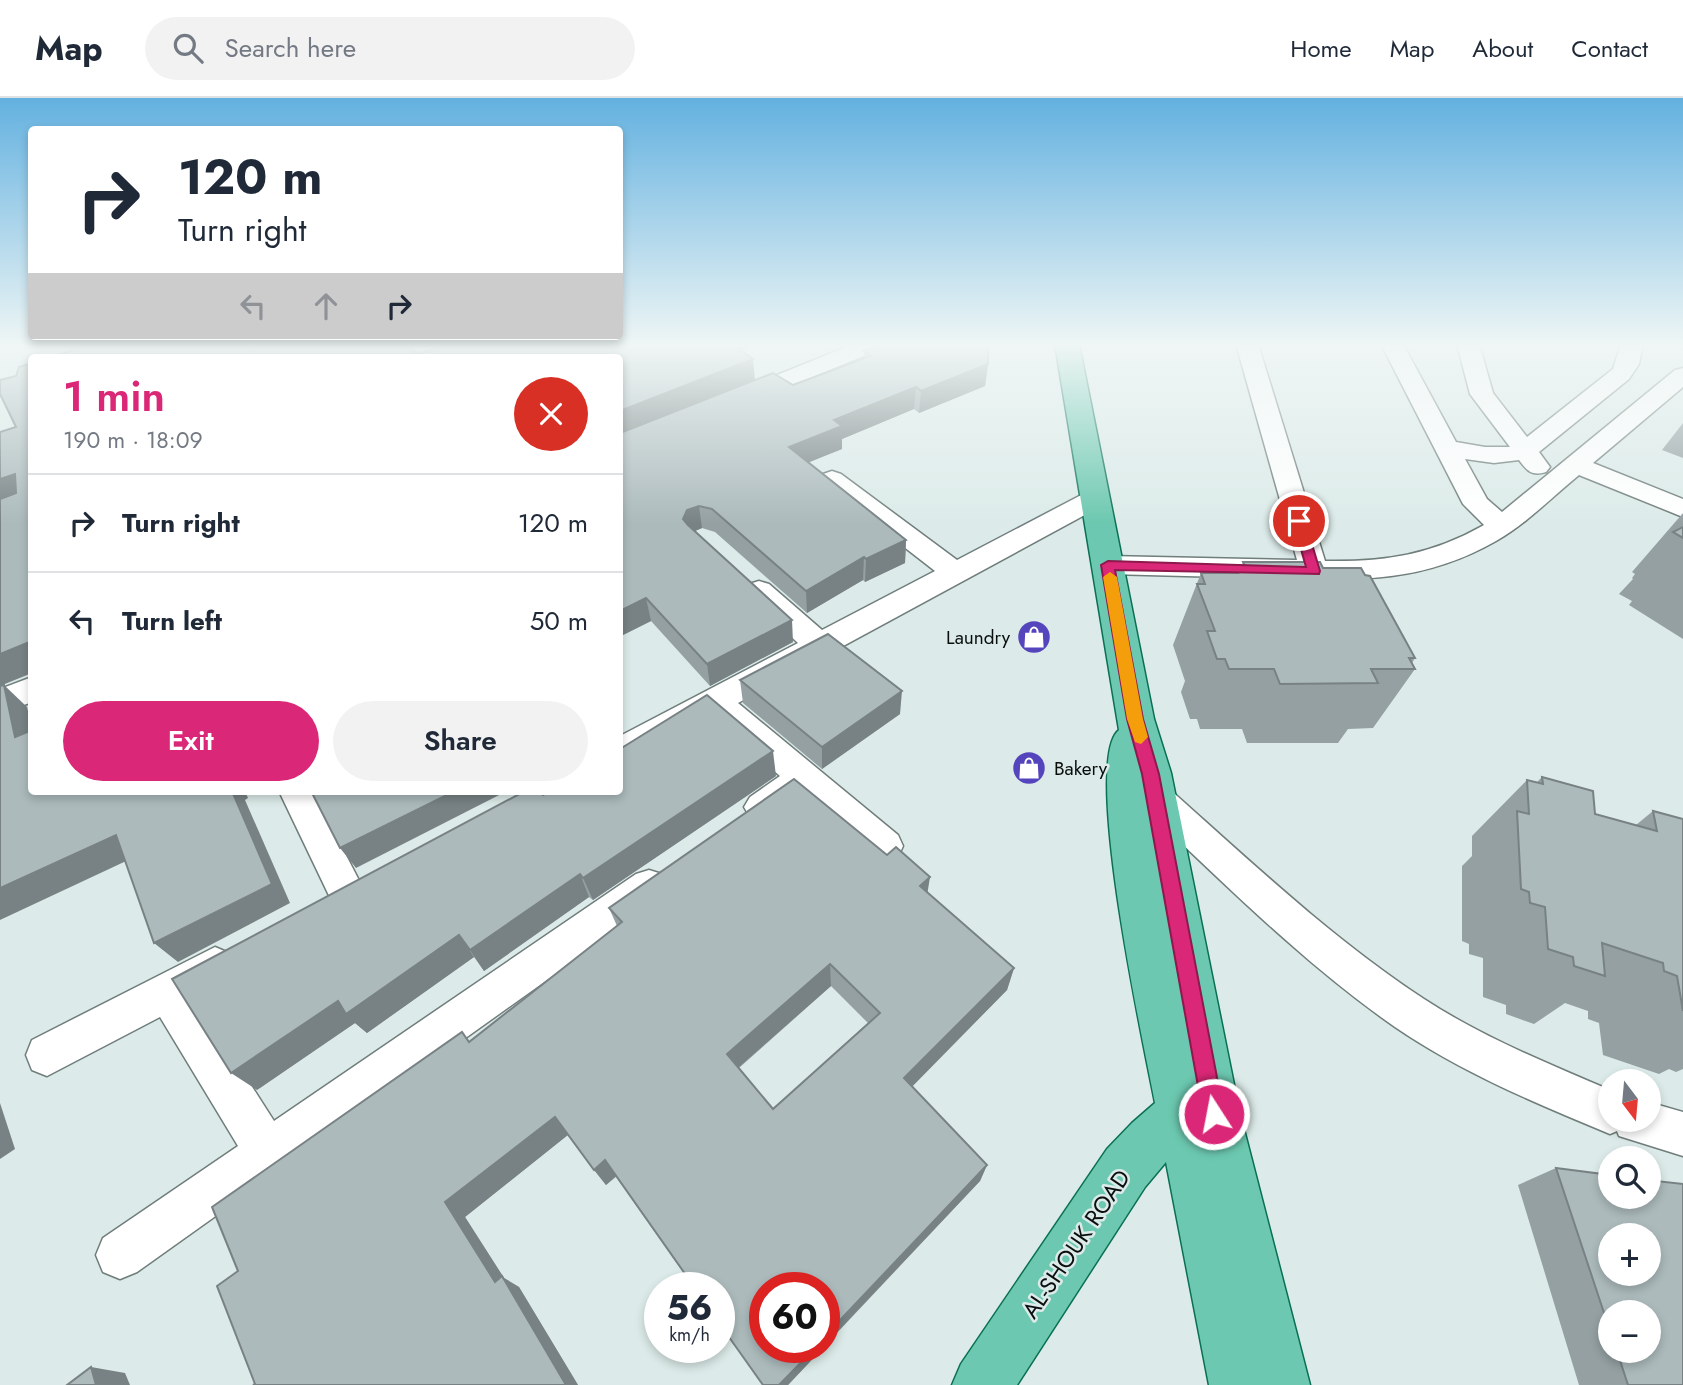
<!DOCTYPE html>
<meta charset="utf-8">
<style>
body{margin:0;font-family:Jost,sans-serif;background:#f2f2f3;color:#1f2937;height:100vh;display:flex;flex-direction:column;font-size:26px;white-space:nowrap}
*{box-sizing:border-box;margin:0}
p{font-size:23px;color:#747a83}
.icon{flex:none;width:38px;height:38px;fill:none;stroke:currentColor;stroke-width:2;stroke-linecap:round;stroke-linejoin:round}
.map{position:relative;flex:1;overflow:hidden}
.side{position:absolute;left:28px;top:256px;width:595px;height:441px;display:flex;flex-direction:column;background:#fff;border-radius:7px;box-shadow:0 4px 10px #0003}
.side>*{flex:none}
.hud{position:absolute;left:28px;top:28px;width:595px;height:214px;border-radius:7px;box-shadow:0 4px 10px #0003;background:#fff;color:#1f2937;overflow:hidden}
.needle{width:46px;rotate:164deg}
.fabs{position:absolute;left:1598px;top:971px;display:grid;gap:14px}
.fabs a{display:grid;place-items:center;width:63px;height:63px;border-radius:50%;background:#fff;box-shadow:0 4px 10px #0003;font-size:35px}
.speed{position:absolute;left:644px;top:1174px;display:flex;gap:14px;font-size:35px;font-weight:700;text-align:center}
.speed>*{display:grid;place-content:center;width:91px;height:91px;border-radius:50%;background:#fff;box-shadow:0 4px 10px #0003;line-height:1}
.speed small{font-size:18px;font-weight:400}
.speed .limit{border:10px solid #d22;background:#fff;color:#111}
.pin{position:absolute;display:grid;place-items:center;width:60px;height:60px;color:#fff;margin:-30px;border:4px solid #fff;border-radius:50%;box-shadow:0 2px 7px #0007}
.me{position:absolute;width:77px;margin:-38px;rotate:349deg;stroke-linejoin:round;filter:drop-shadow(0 0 5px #0008)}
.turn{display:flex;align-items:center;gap:24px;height:147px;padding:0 35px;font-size:32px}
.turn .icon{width:91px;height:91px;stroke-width:2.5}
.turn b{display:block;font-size:49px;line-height:60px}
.lanes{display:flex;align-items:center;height:66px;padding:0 35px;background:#0003;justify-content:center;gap:35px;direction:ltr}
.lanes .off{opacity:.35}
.round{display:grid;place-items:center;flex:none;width:74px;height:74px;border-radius:37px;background:#f2f2f3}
.overview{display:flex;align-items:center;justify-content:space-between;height:119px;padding:0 35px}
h1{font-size:42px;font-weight:600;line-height:52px;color:#db2777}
.primary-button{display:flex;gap:14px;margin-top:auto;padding:14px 35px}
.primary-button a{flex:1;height:80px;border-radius:42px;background:#db2777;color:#fff;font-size:28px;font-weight:600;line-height:80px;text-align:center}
.primary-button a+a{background:#f2f2f3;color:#1f2937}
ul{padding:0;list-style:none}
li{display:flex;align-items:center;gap:21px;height:98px;padding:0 35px;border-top:2px solid #e0e1e3}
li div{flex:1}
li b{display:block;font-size:26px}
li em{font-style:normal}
header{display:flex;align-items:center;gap:42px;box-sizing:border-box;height:98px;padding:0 35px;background:#fff;border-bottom:2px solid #e0e1e3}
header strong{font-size:33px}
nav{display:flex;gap:38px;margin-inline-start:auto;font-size:24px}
.search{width:490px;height:63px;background:#f2f2f3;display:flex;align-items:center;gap:18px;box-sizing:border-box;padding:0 24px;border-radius:38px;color:#747a83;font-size:26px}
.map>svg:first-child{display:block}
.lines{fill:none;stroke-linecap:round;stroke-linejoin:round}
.minor-casing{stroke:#6f7d7b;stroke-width:3}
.primary-casing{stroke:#0a7055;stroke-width:3}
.minor{fill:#fff;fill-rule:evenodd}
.primary{fill:#6cc8b0;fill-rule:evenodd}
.wall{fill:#94a0a2;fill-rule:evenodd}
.shaded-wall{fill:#788284}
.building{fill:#acbabc;stroke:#788284;stroke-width:2;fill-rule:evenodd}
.route{fill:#db2777;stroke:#8e194d;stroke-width:2}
.slow{fill:#f59e0b}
.labels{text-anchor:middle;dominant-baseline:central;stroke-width:5;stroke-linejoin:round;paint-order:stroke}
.poi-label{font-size:19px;fill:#0a0f0e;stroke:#dcebe9;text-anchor:end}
.near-street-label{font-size:23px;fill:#0a0f0e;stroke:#dcebe9}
</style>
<header>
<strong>Map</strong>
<div class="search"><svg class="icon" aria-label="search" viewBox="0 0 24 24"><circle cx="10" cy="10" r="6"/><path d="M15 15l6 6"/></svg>Search here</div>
<nav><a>Home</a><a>Map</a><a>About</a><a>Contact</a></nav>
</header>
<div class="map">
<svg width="1683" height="1287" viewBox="0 0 1683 1287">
<rect width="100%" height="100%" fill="#dcebe9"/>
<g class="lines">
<!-- minor casing -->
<g class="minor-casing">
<g id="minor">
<path d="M854 246H884L881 251 751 304H735L731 299 735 294Z"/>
<path d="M1236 246H1258L1325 463C1385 464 1431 457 1484 427L1463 406 1381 246H1403L1456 344 1485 349H1510L1470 296 1457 246H1479L1493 295 1527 339 1613 271 1621 246H1643L1639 266 1629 281 1539 354 1550 369 1546 374C1532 378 1528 374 1519 362L1494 365 1465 361 1487 401 1502 414 1675 272 1683 270V289L1593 365 1683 401V419L1579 377C1552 399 1526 426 1496 443 1417 488 1349 482 1263 480 1211 479 1160 477 1108 476L1098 474 1094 467 1098 460 1108 458 1297 462Z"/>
<path d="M832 373 841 376 957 462 1087 394 1096 392 1105 394 1109 400 1105 406 738 605 898 737 903 748 898 759 885 763 872 759 803 699C785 712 773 727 750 719L744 709 750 699 780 678 712 619 632 662 620 666V638L798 545 749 500 745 493 749 486 759 483 769 486 822 532 935 473 823 386 819 381 823 376Z"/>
<path d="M32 579V604L0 616V591Z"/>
<path d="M1154 684 1166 688C1249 762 1331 840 1424 901 1482 939 1547 965 1610 992V1022H1648V1004L1683 1014V1058L1619 1038 1617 1033 1610 1036C1537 1006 1461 974 1395 929 1303 865 1223 784 1142 708L1137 698 1142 688Z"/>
<path d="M279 693H313L367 798 361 810 348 815 335 810Z"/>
<path d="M649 772 662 776 668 788 662 800 137 1174 120 1181 103 1174 96 1157 103 1140 238 1048 160 919 47 978 32 972 26 957 32 942 215 849 229 855 235 868 229 881 195 900 274 1023 636 776Z"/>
</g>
</g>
<!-- primary casing -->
<g class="primary-casing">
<path id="primary" d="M1055 246H1079L1154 621 1171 675 1240 1016 1310 1287H1209L1166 1064 1145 1089 1017 1287H952L961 1266 1107 1051 1132 1025 1155 1005C1145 952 1081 661 1119 632Z"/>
</g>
<!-- minor -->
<use href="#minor" class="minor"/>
<!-- primary -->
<use href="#primary" class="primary"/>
</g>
<!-- wall -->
<g class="wall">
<path d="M451 246H755L741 252 755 282 793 287 864 261V253L870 251V246H988V266L985 288 919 315 914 311 842 341V351L808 364 906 442 905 465 865 484 863 482 807 515 715 434 702 430 694 433 793 544 710 588 651 523 621 538 620 536V259L71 253 417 256Z"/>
<path d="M1683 325V360L1662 352Z"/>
<path d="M1683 415V541L1629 507 1632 503 1619 496 1633 481 1632 480 1635 476 1632 474Z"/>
<path d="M1243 464 1323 470 1365 477 1415 560 1412 565 1415 571 1373 630 1348 631 1338 645H1247L1242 631H1200L1197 621H1190L1181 594 1185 583 1173 547 1201 475H1232L1235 468H1242Z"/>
<path d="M740 582 900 616 822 671 743 605Z"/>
<path d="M776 678 593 802 589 799 484 873 474 859 367 935 355 925 257 992 543 697Z"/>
<path d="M1542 679 1595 716 1636 727 1653 713 1683 721V971L1676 974 1669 971 1659 976 1603 957 1599 925 1588 921V913L1565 905 1534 926 1506 916V907L1483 899V860L1469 856V846L1462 843V768L1472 758V738L1527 682 1537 684Z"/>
<path d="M928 795 1014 870 1007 892 912 988 987 1067 980 1083 788 1287H763L616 1079 606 1087 568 1037 465 1119 504 1180 519 1189 578 1287H253L255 1286 238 1173 470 943 617 828 609 810ZM831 888 868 925 773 1011 739 970Z"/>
<path d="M1556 1070 1683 1287H1579L1518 1087ZM1610 1214 1648 1253H1610Z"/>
</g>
<!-- shaded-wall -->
<g class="shaded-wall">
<path d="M722 246H755L723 260Z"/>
<path d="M753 261 755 283 620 337V313Z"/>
<path d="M988 266 985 288 919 315 921 293Z"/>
<path d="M916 289 914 311 842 341V351L790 372 789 349 834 322Z"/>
<path d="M15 376 32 396 0 409V381Z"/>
<path d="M699 408 702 430 691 435 683 421 687 412Z"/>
<path d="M906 442 905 465 865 484 866 461Z"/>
<path d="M864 459 863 482 807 515 806 493Z"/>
<path d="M646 500 651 523 621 538 620 531V513Z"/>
<path d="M792 522 793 544 710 588 707 566Z"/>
<path d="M32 543V575L0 588V556Z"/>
<path d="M4 587 27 609 32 629V654L15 639Z"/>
<path d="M902 593 900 616 822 671V649Z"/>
<path d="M773 653 776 678 593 802 583 780Z"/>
<path d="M232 693H245L248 700 245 702 290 805 178 864 154 845Z"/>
<path d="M455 693H507L356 770 340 750Z"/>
<path d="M116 737 139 757 0 822V790Z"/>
<path d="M580 776 589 799 484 873 470 852Z"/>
<path d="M930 779 926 804 920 788Z"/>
<path d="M459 837 474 859 367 935 355 925 257 992 231 975 338 903Z"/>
<path d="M830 866 831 888 732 975 727 956Z"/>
<path d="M1014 870 1007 892 902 999 904 980Z"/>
<path d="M0 1005 15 1051 0 1061Z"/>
<path d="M555 1019 569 1036 465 1119 504 1180 519 1189 578 1287H566L495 1184 445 1104Z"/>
<path d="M605 1062 616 1078 606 1087 594 1072Z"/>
<path d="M987 1067 980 1083 824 1248V1239Z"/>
<path d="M815 1250H823L788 1287H779Z"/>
<path d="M91 1269 125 1275 130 1287H96Z"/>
</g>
<!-- building -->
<g class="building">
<path d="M66 246H407L417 256 451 246H732L753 261 620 313V259H52L71 253Z"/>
<path d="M883 246H988V266L921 293 916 289 834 322 842 328 789 349 906 442 866 461 864 459 806 493 712 411 699 408 687 412 683 421 688 427 792 522 707 566 646 500 620 513V335L773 275 793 287 871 258 864 253Z"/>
<path d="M32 265V543L0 556V401L16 395 15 376 0 381V334L16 329 0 296V282L16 278 19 269Z"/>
<path d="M1683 429V440L1673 434Z"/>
<path d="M1243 464H1320L1323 470H1361L1365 477 1370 478 1415 560H1409L1415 571H1371L1378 585 1280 586 1274 571H1229L1225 561H1217L1207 533H1215L1197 486H1205L1201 475H1238L1235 468H1245Z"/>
<path d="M828 536 902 593 822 649 740 582Z"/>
<path d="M4 587 15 639 32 632V693H232L272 786 154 845 116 737 0 790V588Z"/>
<path d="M707 597 773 653 583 780 580 776 470 852 459 837 346 916 338 903 231 975 172 881 525 693H540L543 697 550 693H620V651Z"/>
<path d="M1542 679 1593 693 1595 716 1657 733 1653 713 1683 721V913L1677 878 1664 873 1663 865 1602 845 1605 878 1574 868 1573 859 1548 851 1545 809 1530 805 1529 794 1521 791 1517 713 1529 716 1527 682 1543 686Z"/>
<path d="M794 681 887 757 896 749 930 779 920 788 1014 870 904 980 987 1067 824 1239V1190H765V1250H815L779 1287H763L719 1225V1190H695L605 1062 594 1072 555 1019 445 1104 495 1184 502 1178 566 1287H253L255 1286 217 1188 238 1173 212 1109 462 934 469 944 622 824 609 810ZM830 866 880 915 773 1011 727 956Z"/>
<path d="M311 693H455L340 750Z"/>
<path d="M1556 1070 1610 1077V1099H1648V1082L1683 1086V1287H1628L1617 1253H1648V1214H1610V1233ZM1610 1138H1648V1176H1610Z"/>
<path d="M91 1269 96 1287H67Z"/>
</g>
<!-- sky -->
<linearGradient id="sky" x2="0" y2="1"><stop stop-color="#63b1e0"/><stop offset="0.58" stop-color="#eff6f5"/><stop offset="1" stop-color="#eff6f5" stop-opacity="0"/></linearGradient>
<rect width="1683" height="426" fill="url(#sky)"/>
<!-- route -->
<path class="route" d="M1299 419 1305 423 1320 473 1319 476 1115 472 1143 621 1159 676 1224 1016 1221 1024 1214 1027 1206 1024 1203 1016 1142 676 1127 621 1101 467 1108 463 1306 469 1293 423Z"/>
<!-- slow -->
<path class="slow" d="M1110 474 1117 479 1143 621 1148 639 1141 646 1135 644 1127 621 1103 479Z"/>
<!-- icons -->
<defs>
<g id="shop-disc" transform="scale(1.75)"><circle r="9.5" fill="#5545bc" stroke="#dcebe9"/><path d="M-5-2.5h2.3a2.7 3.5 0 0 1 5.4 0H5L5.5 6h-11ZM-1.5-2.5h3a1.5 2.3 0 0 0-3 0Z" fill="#fff"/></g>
</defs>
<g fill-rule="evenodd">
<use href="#shop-disc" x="1034" y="539"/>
<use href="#shop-disc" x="1029" y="670"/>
</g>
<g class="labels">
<!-- poi labels -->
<g class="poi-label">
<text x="1010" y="539">Laundry</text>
<text x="1054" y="670" text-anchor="start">Bakery</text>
</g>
<!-- near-street labels -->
<g class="near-street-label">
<text transform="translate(1076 1146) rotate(-56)">AL-SHOUK ROAD</text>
</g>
</g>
</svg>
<div class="fabs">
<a><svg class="needle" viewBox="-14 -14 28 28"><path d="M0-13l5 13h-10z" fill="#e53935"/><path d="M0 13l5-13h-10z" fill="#747a83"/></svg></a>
<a><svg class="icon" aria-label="search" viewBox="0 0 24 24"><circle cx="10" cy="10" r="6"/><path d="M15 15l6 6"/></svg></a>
<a>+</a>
<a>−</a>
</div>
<div class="speed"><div>56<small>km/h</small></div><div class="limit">60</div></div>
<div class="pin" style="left:1299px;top:423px;background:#d93025"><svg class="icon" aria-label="arrive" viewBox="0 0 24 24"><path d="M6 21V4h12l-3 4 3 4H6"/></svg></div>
<svg class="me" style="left:1214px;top:1016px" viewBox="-20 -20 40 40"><circle r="17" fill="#db2777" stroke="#fff" stroke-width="3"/><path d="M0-11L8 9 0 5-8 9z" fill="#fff"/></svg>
<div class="hud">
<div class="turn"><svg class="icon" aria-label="right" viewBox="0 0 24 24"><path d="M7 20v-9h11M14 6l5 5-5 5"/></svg><div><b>120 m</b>Turn right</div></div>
<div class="lanes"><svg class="icon off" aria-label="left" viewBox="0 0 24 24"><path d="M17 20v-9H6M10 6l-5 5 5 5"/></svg><svg class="icon off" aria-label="ahead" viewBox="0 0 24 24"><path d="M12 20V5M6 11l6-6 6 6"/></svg><svg class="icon" aria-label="right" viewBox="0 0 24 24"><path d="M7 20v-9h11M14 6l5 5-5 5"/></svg></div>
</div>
<section class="side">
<div class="overview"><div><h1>1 min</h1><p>190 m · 18:09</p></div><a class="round" style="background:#d93025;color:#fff"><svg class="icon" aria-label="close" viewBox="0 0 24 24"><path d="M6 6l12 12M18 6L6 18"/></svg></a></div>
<ul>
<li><svg class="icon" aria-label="right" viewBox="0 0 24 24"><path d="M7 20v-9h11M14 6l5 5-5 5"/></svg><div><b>Turn right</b></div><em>120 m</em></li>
<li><svg class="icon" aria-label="left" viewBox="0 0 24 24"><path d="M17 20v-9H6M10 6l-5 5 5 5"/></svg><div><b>Turn left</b></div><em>50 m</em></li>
</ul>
<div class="primary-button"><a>Exit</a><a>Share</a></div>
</section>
</div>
